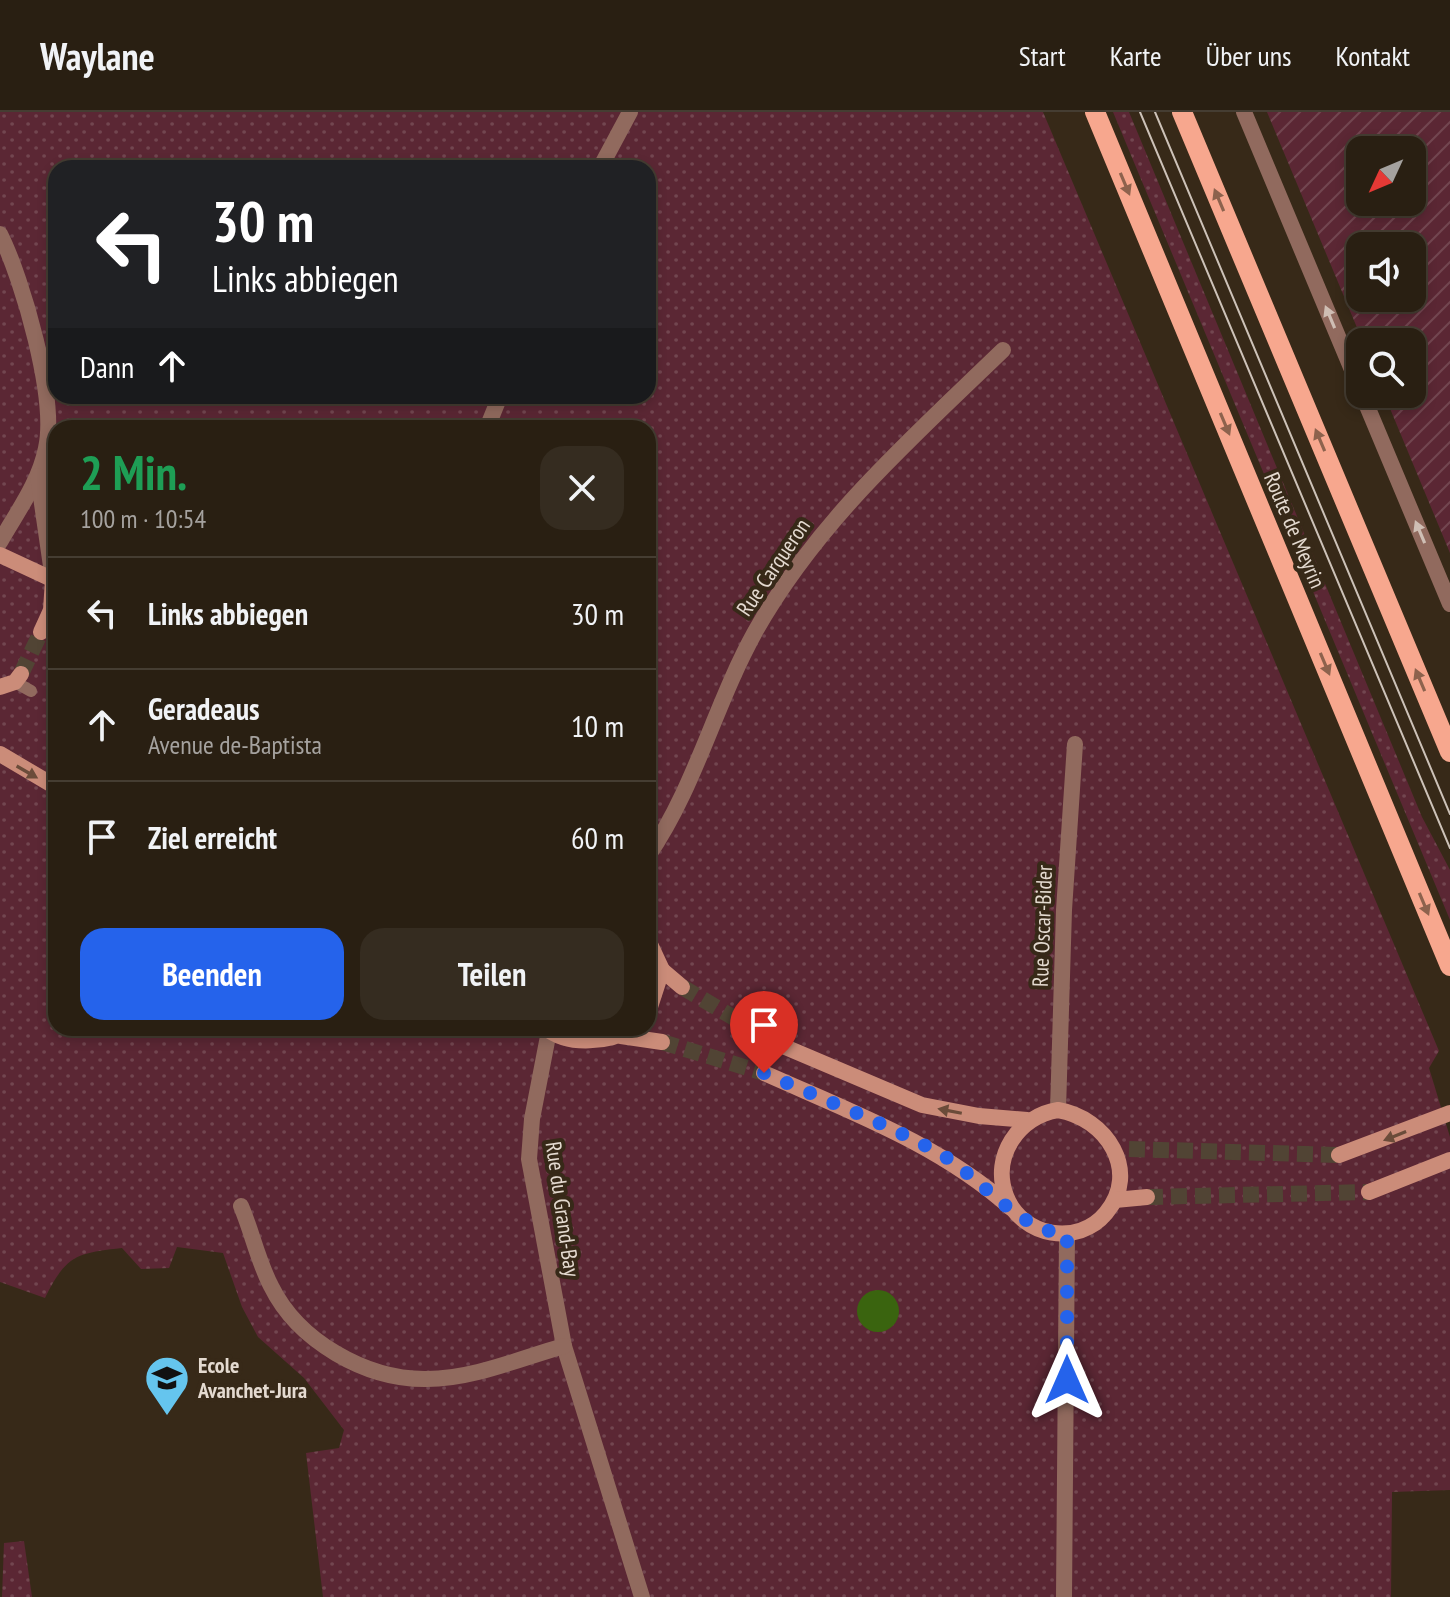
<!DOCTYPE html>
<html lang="de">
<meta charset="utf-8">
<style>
body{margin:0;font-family:"PT Sans Narrow",sans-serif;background:#352c20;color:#f1f3f6;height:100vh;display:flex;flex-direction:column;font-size:30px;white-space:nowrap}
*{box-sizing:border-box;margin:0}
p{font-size:26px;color:#a5a29f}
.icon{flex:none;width:44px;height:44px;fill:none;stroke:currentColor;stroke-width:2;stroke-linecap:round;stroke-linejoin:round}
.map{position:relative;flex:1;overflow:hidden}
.panel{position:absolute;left:48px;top:308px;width:608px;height:616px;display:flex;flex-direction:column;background:#291f12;border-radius:24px;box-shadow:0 4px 12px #0003,0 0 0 2px #453d32}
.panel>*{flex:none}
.guide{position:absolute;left:48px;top:48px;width:608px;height:244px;border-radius:24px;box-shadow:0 4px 12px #0003,0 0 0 2px #453d32;background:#202124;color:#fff;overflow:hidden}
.needle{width:52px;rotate:226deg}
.tools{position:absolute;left:1346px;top:24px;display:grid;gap:16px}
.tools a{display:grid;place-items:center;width:80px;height:80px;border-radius:16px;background:#291f12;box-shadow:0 4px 12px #0003,0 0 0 2px #453d32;font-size:40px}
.pin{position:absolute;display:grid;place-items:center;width:68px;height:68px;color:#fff;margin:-82px -34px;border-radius:50% 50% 50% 0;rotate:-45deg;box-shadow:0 0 8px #0007}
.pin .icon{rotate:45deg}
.me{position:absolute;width:88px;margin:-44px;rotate:0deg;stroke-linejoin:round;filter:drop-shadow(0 0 6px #0008)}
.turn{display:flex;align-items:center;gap:28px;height:168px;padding:0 32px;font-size:36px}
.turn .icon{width:104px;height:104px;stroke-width:2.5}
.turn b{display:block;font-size:56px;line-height:68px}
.then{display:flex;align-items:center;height:76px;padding:0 32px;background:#0003;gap:16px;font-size:30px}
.round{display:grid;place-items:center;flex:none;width:84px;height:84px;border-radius:24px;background:#352c20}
.overview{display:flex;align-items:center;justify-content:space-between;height:136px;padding:0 32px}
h1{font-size:48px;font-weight:700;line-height:60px;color:#1e9e55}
.button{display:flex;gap:16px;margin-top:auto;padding:16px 32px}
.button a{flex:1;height:92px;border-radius:24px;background:#2563eb;color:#fff;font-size:32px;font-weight:700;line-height:92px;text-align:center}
.button a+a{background:#352c20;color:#f1f3f6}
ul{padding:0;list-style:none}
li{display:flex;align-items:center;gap:24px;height:112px;padding:0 32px;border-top:2px solid #453d32}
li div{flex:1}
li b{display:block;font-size:30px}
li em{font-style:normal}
header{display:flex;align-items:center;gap:48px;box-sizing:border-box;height:112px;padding:0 40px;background:#291f12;border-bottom:2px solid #453d32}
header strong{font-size:38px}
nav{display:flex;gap:44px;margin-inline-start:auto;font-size:28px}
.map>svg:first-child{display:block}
.grass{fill:url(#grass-dots);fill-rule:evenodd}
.garden{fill:url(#garden-furrows);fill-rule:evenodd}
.water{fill:#3a640f}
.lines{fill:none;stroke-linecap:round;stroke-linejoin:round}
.secondary-tunnel{stroke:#514434;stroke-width:16;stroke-dasharray:16 8;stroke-linecap:butt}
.lane{stroke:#916a5e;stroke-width:12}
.street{stroke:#916a5e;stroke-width:16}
.secondary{stroke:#cb8c79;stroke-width:16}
.primary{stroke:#f7a78e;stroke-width:20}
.tram{stroke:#cdc2b8;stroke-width:2}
.oneway{fill:#8d624d}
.oneway2{fill:#cfbeb4}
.oneway3{fill:#6b4c3a}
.route{stroke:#2563eb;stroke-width:14;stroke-dasharray:0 25.2}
.labels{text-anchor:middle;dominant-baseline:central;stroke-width:8;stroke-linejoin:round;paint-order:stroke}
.street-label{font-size:22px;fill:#e4dad0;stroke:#372918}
.poi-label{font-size:22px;font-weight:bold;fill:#e4dad0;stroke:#372918;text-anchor:start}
</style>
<header>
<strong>Waylane</strong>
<nav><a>Start</a><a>Karte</a><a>Über uns</a><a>Kontakt</a></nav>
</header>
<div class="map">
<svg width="1450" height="1485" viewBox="0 0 1450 1485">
<defs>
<pattern id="grass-dots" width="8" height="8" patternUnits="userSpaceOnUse" patternTransform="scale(2)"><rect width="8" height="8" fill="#5b2734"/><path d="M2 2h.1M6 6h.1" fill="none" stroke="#724650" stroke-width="1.8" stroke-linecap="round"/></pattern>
<pattern id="garden-furrows" width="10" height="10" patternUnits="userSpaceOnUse" patternTransform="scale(2)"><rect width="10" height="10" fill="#5b2734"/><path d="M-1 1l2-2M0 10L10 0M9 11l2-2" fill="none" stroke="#724650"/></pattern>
</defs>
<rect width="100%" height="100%" fill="#372918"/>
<!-- grass -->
<g class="grass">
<path d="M0 0H1043L1439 939 1429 956 1450 1025V1378L1392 1380 1391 1485H323L306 1341 339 1336 344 1318 304 1266 258 1225 242 1195 223 1141 177 1135 169 1156 141 1157 122 1136C77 1141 66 1143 45 1186L0 1170ZM56 56H648V284H56ZM56 316H648V916H56Z"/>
<path d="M1113 0H1129L1422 705 1450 758V808Z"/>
<path d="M24 1429 32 1485H2L4 1431Z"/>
</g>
<!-- garden -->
<path class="garden" d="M1267 0H1450V441L1384 282H1412V230H1363ZM1360 38H1412V90H1360ZM1360 134H1412V186H1360Z"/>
<!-- water -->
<circle class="water" cx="878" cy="1199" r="21"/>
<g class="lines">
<!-- secondary-tunnel -->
<g class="secondary-tunnel">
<path d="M21 562 41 520"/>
<path d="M682 875 778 932"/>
<path d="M662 930 764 961"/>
<path d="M1129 1037 1339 1043"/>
<path d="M1147 1085 1369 1080"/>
</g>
<!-- lane -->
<path class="lane" d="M15 570 31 579"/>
<!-- street -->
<g class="street">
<path d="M1244 0 1360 277"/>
<path d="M600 56 630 0"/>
<path d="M0 122C23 168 57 287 46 336 39 371 17 400 0 430"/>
<path d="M1362 282 1450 492"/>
<path d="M487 316 500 284"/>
<path d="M38 364 53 468"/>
<path d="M648 744C695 676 715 592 755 520 818 408 912 326 1003 238"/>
<path d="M549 919 532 1007 529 1047 564 1234 642 1485"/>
<path d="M1058 998 1064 798 1075 632"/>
<path d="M241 1094C252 1120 258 1149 271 1174 298 1229 366 1268 427 1267 473 1267 521 1246 564 1234"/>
<path d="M1064 1485 1067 1123"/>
</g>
<!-- secondary -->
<g class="secondary">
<path d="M0 443 56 469"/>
<path d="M41 520 51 498 53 468"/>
<path d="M0 575 15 570 21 562"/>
<path d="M0 642 56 675"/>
<path d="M648 828 662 858 648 901"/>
<path d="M662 858 682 875"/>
<path d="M546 916C569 935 610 930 634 916"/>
<path d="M621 924 662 930"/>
<path d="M778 932 922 993 979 1004 1027 1008"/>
<path d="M764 961C851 1000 939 1032 1011 1096"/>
<path d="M1058 998C1106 1006 1141 1059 1106 1101 1078 1135 1022 1125 1006 1084 991 1044 1019 1004 1058 998Z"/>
<path d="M1339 1043 1450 1001"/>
<path d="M1369 1080 1450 1048"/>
<path d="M1115 1088 1147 1085"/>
</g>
<!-- primary -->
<g class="primary">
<path d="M1095 0 1450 854"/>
<path d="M1182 0 1450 640"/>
</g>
<!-- tram -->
<g class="tram">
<path d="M1140 0 1450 736"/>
<path d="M1155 0 1450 702"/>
</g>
</g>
<!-- one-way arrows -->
<defs><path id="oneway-solid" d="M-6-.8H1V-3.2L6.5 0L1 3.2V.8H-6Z" transform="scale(2)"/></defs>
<g class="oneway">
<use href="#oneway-solid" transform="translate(1125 72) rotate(67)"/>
<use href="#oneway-solid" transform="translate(1219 88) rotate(-113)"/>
<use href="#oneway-solid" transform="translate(1225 312) rotate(67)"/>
<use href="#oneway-solid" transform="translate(1320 328) rotate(-113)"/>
<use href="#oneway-solid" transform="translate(1325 552) rotate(67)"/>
<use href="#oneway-solid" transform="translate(1420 568) rotate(-113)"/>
<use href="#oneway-solid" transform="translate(1424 792) rotate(67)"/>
</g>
<g class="oneway2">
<use href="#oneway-solid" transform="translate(1330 205) rotate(-113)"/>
<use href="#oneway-solid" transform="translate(1420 420) rotate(-113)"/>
</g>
<g class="oneway3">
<use href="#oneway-solid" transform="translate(27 660) rotate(30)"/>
<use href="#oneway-solid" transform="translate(950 999) rotate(-169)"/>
<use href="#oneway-solid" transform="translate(1395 1024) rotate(158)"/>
</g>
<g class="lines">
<!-- route -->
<path class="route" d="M764 961C822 987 883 1010 939 1041 982 1066 1016 1117 1067 1123V1268"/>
</g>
<!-- icons -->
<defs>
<g id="school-pin" transform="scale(2.3)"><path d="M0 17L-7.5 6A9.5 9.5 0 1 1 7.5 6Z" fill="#65c5ee" stroke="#372918"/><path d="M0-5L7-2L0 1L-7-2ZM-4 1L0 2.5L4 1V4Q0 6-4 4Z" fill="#111"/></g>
</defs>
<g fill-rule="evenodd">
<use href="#school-pin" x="167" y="1266"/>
</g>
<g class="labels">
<!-- street labels -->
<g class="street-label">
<text transform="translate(1295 418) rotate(67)">Route de Meyrin</text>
<text transform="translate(773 455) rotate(-56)">Rue Carqueron</text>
<text transform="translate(1042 814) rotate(-88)">Rue Oscar-Bider</text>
<text transform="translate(563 1097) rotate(82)">Rue du Grand-Bay</text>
</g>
<!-- poi labels -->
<g class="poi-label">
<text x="198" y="1253">Ecole<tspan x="198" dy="25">Avanchet-Jura</tspan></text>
</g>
</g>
</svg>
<div class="tools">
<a><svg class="needle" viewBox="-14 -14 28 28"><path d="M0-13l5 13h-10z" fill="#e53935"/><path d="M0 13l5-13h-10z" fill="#a5a29f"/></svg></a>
<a><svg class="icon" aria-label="sound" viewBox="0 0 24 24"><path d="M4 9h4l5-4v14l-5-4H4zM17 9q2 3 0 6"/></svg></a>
<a><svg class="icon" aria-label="search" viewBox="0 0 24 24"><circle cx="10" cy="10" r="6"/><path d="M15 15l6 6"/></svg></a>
</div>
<div class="pin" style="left:764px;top:961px;background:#d93025"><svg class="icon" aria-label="arrive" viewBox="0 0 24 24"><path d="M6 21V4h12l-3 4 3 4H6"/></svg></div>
<svg class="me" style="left:1067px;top:1268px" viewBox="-20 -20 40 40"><path d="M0-17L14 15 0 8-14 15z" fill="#2563eb" stroke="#fff" stroke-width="4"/></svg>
<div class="guide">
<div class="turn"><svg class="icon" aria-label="left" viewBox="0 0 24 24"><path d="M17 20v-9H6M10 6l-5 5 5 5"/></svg><div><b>30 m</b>Links abbiegen</div></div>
<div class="then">Dann<svg class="icon" aria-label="ahead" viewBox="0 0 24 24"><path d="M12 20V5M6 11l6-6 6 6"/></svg></div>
</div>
<section class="panel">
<div class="overview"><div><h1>2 Min.</h1><p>100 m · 10:54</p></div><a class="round"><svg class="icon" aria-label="close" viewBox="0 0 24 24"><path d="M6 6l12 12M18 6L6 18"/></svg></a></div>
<ul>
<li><svg class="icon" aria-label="left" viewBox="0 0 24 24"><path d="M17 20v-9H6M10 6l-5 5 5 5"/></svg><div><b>Links abbiegen</b></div><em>30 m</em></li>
<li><svg class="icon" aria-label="ahead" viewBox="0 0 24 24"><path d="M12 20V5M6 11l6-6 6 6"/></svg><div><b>Geradeaus</b><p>Avenue de-Baptista</p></div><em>10 m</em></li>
<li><svg class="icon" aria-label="arrive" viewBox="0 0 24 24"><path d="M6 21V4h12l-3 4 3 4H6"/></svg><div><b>Ziel erreicht</b></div><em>60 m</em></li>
</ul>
<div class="button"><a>Beenden</a><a>Teilen</a></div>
</section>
</div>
